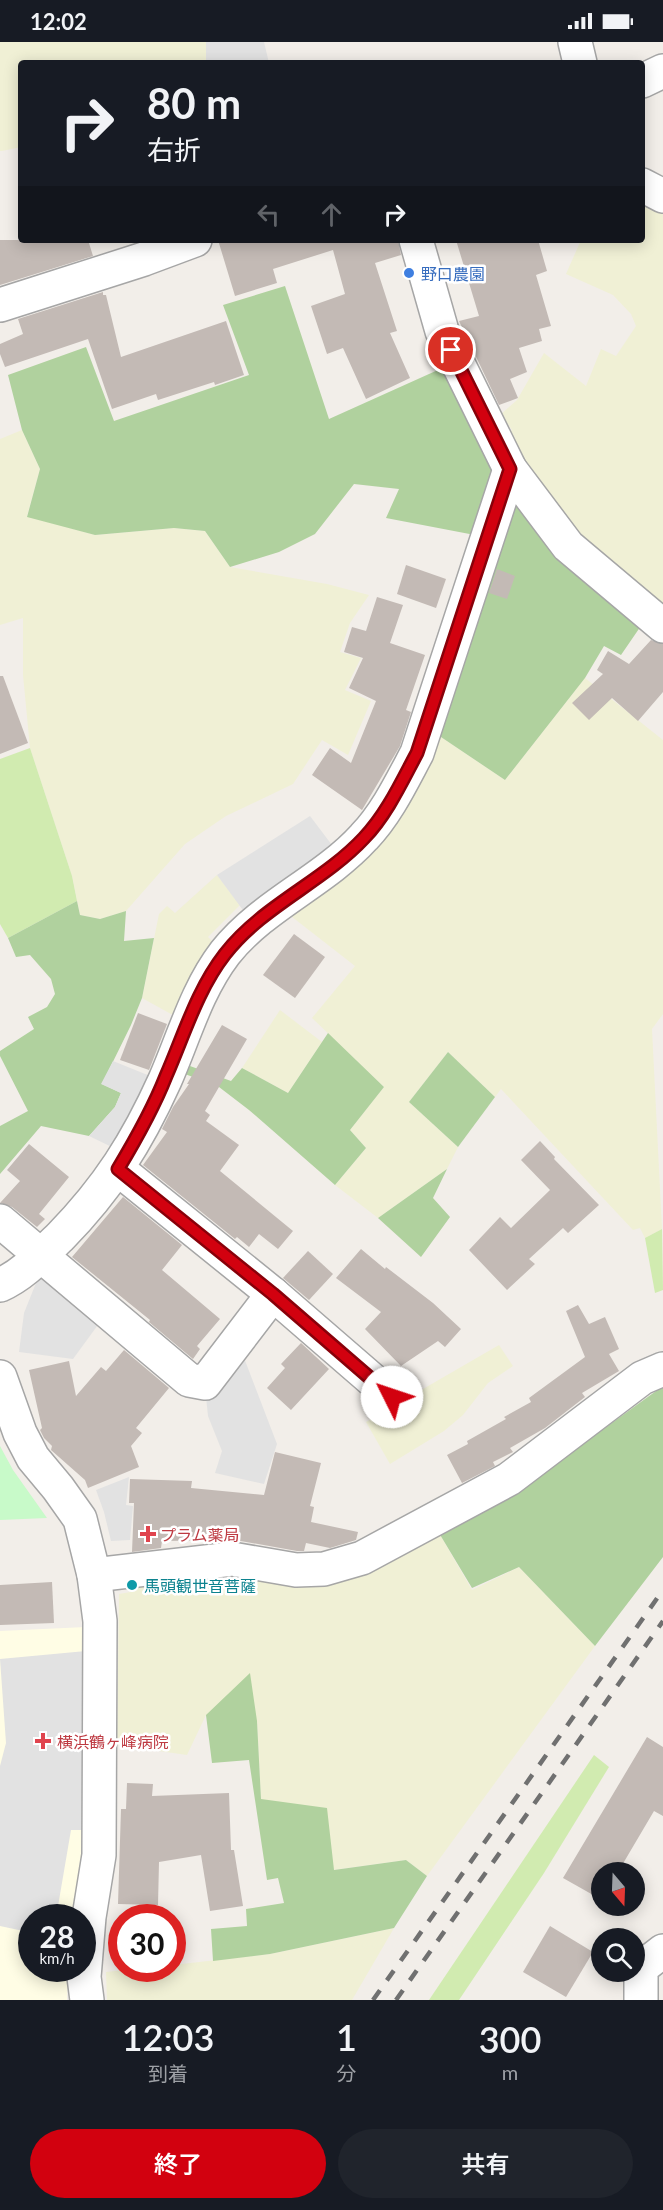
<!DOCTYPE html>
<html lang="ja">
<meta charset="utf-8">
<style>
body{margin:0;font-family:Lato,"Noto Sans JP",sans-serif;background:#20242c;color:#f1f3f6;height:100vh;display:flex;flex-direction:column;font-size:22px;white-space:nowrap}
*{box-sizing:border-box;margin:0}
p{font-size:20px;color:#9ea1a6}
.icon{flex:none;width:33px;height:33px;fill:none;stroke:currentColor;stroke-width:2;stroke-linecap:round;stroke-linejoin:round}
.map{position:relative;height:1958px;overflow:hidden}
.details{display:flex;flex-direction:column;background:#171b24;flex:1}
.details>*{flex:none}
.guide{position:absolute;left:18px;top:18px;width:627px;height:183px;border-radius:6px;box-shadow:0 3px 15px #0003;background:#171b24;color:#f1f3f6;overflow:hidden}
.needle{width:39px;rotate:161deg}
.tools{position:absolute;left:591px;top:1820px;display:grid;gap:12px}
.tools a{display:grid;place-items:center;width:54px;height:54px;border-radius:50%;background:#171b24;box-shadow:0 3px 15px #0003;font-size:30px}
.speed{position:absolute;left:18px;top:1862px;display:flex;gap:12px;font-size:30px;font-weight:700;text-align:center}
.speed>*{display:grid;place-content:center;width:78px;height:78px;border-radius:50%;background:#171b24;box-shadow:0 3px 15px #0003;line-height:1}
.speed small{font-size:15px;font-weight:400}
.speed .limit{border:9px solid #d22;background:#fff;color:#111}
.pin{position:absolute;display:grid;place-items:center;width:51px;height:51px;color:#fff;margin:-26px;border:3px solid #fff;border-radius:50%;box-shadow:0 2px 6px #0007}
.me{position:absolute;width:66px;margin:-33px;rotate:311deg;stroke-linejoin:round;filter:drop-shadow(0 0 4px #0008)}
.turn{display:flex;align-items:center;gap:21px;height:126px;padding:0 30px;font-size:27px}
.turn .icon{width:78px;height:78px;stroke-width:2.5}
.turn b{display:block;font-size:42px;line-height:51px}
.lanes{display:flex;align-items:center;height:57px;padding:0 30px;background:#0003;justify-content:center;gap:30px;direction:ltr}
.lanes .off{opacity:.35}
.eta{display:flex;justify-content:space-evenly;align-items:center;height:102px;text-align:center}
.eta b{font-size:36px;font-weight:600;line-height:42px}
.button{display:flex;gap:12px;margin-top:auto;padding:12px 30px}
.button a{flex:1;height:69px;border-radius:36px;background:#d2010f;color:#fff;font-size:24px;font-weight:600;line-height:69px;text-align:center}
.button a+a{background:#20242c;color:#f1f3f6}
.status{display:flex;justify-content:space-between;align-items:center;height:42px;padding:0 30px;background:#171b24;direction:ltr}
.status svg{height:16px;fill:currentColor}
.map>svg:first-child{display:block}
.education{fill:#fffde5}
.farmland{fill:#f0f0d5}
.grass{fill:#d1ebb0}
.forest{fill:#b0d19e}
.park{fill:#c8fac9}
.parking{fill:#e2e2e2}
.building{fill:#c3bab5}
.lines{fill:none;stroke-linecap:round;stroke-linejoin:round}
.minor-casing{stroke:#a6a6a6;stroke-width:36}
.minor{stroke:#fff;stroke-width:33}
.rail{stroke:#707070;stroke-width:4.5;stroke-dasharray:12 12;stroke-linecap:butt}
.route-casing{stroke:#88010a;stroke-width:15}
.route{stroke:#d2010f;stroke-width:10}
.shop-dot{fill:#3f7fe0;stroke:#fff;stroke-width:2}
.health-dot{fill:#e0444e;stroke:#fff;stroke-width:2}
.culture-dot{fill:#0f9aa8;stroke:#fff;stroke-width:2}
.labels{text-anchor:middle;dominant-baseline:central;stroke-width:5;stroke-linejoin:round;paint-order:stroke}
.shop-label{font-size:16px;fill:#366cbe;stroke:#fff;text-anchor:start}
.health-label{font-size:16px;fill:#be3a42;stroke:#fff;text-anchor:start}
.culture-label{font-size:16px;fill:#0d838f;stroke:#fff;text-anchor:start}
</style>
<div class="status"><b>12:02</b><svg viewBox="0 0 49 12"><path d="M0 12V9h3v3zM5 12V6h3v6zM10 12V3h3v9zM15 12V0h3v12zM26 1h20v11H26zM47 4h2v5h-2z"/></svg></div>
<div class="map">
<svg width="663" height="1958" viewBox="0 0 663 1958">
<rect width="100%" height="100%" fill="#f2eee9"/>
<!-- education -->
<path class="education" d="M86 1585 85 1811 75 1875H32V1926H68L67 1958H0V1589Z"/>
<!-- farmland -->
<g class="farmland">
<path d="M0 0H206V21H21V105L2 109H0Z"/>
<path d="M642 156 663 166V574L611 535 504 394 512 388 501 372 517 358 544 311 586 344 601 307 616 314 636 284 631 272 613 253 566 232 581 198H642Z"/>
<path d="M22 388 40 427 27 474 95 493 174 486 205 489 230 525 327 542 369 553 350 581 340 610 361 616 345 648 371 659 348 713 322 698 293 742 226 774 185 802 126 869 100 877 80 873 72 834 30 706 23 633V576L0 583V397Z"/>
<path d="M585 636 663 698V972L652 987 662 1187 645 1196 640 1186 633 1188 501 1047 495 1055 448 1010 409 1060 458 1105 447 1127 378 1176 335 1143 366 1106 350 1088 384 1045 312 976 355 924 287 871 438 693 505 738Z"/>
<path d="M217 833 240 863 208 895 217 904 180 977 142 956 159 872 167 864 175 871Z"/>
<path d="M280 968 322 1000 288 1051 242 1026Z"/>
<path d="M499 1303 513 1324 488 1341 463 1373 444 1389 390 1422 366 1380Z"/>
<path d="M439 1491 472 1548 519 1525 595 1604 427 1834 406 1818 333 1828 261 1757 257 1679 206 1673 187 1713 117 1703 119 1552 136 1549 143 1538 236 1532 311 1545 341 1539 366 1529Z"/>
<path d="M394 1886 352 1958H107L106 1930 143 1926H172L173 1923 270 1912Z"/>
</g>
<!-- grass -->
<g class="grass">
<path d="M30 706 72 834 77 859 8 896 0 882V717Z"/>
<path d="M662 1187 663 1248 655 1251 645 1196Z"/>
<path d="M594 1713 609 1725 544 1831 459 1958H429Z"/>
</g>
<!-- forest -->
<g class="forest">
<path d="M285 244 329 377 449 323 502 427 480 494 386 476 399 447 354 442 315 492 279 510 230 525 205 489 174 486 95 493 27 475 40 427 22 388 8 333 86 305 114 379 249 333 223 263Z"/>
<path d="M514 442 645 578 621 613 604 604 585 636 505 738 438 693Z"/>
<path d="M77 859 80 873 100 877 126 869 124 899 154 896 142 956 131 983 102 1042 121 1051 115 1065 89 1094 41 1084 0 1132V1084L28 1069 0 1014V1009L34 987 28 975 47 965 55 952 51 937 30 913 16 915 8 896Z"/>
<path d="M328 991 384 1045 350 1088 366 1106 335 1143 249 1068 219 1045 185 1032 190 1024 231 1039 242 1026 288 1051Z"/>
<path d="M448 1010 495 1055 458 1105 409 1060Z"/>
<path d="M447 1127 433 1156 450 1175 421 1215 378 1176Z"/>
<path d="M663 1344V1515L595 1604 519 1525 472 1546 439 1491 533 1438Z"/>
<path d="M250 1631 257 1679 261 1757 327 1766 334 1828 406 1818 427 1834 394 1886 270 1912 213 1919 211 1887 247 1884 246 1867 284 1861 278 1836 267 1838 249 1718 212 1721 206 1673Z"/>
</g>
<!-- park -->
<path class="park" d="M0 1404 13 1428 47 1476 0 1478Z"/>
<!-- parking -->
<g class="parking">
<path d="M206 0H264L269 21H206Z"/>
<path d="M310 774 338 811 248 875 217 833Z"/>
<path d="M113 1019 155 1036 118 1108 89 1094 115 1065 121 1051 101 1042Z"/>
<path d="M40 1231 103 1276 73 1317 19 1310 24 1271Z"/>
<path d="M241 1308 277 1402 264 1442 215 1431 222 1409 208 1374 206 1355Z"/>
<path d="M129 1435 126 1463 133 1464 130 1498 111 1499 104 1470 96 1448Z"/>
<path d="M86 1609 85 1788H71L57 1870 50 1875H32L31 1888 28 1890 0 1884V1724L6 1701 0 1617Z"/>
</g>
<!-- building -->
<g class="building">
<path d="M0 198H88L93 214 0 243Z"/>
<path d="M218 198H398L401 213 375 221 397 289 390 291 410 336 366 357 343 306 327 312 311 264 345 252 333 208 273 227 277 241 235 254Z"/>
<path d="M456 198H538L547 229 536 233 551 284 539 287 542 299 519 306 527 330 510 337 518 356 499 363 459 279 479 274Z"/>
<path d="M103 250V253H106L121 315 226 279 244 333 215 343 214 340 158 358 156 352 112 367 88 297 5 325 0 312V302L23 292 18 277Z"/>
<path d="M406 523 446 537 436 566 397 552Z"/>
<path d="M497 527 515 534 507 557 489 551Z"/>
<path d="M377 555 403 563 390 601 425 613 406 668 411 670 400 704 362 768 312 733 330 706 351 721 376 659 349 646 363 616 344 610 352 585 366 589Z"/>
<path d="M651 598 663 602V650L638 679 612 656 589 678 572 661 603 632 597 628 608 609 629 622Z"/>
<path d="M0 634H3L28 701 0 712Z"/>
<path d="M294 892 325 915 295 956 263 933Z"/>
<path d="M138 971 167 982 149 1028 120 1018Z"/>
<path d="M222 983 247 997 205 1069 210 1073 206 1079 239 1103 220 1129 293 1189 278 1207 259 1192 249 1205 237 1195 235 1197 143 1123 167 1090 162 1087 173 1065 189 1042H187Z"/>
<path d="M540 1099 555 1115 554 1117 599 1163 568 1191 563 1186 529 1217 535 1222 507 1248 469 1208 500 1175 511 1186 550 1148 521 1118Z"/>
<path d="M29 1102 69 1135 39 1172 45 1177 37 1185 12 1165 0 1161 20 1139 7 1128Z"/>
<path d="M123 1155 182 1203 162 1228 220 1277 197 1304 200 1307 193 1317 149 1280 150 1278 72 1215Z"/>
<path d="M361 1207 385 1227 386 1225 433 1261 461 1287 445 1305 438 1299 401 1324 365 1287 381 1270 336 1236Z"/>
<path d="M308 1209 333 1232 309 1258 283 1236Z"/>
<path d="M578 1263 589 1282 605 1275 619 1307 609 1312 619 1329 582 1351 585 1355 545 1386 510 1406 513 1410 493 1420 495 1424 462 1441 447 1413 468 1402 467 1399 506 1377 504 1375 531 1360 529 1356 585 1315 566 1269Z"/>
<path d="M301 1301 329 1327 291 1368 267 1346 285 1326 281 1322Z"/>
<path d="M124 1308 169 1346 136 1386 142 1391 131 1404 139 1425 88 1446 85 1438 51 1408 52 1404 44 1396 40 1388 42 1386 29 1328 69 1319 76 1354 101 1325 106 1329Z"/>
<path d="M275 1410 321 1421 310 1464 314 1465 311 1480 358 1490 356 1498 330 1506 306 1501 304 1509H297L235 1498 162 1499 161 1506 132 1510 134 1461H129L130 1437 192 1439 191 1446 264 1453Z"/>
<path d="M52 1540 54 1581 0 1583V1543Z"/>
<path d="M647 1695 663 1705V1774L654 1769 618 1830H602V1858L563 1836Z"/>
<path d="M127 1741 153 1742 152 1754 229 1751 231 1808H234L243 1864 210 1869 201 1813 159 1820 158 1863 118 1862 121 1767H126Z"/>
<path d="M550 1884 593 1910 566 1955 523 1930Z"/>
</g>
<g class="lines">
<!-- minor casing -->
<g class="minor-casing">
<g id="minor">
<path d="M575 0 580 21"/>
<path d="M642 39 663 29"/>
<path d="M642 143 663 154"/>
<path d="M416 198 442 289 510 427 568 504 663 584"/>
<path d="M0 263 144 217 195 198"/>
<path d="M0 1179 189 1338 205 1341 273 1252 118 1127"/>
<path d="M0 1243C23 1233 42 1212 60 1195 108 1146 137 1100 165 1038 184 995 196 949 225 911 263 863 323 840 364 795 387 771 402 739 417 711L510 427"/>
<path d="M273 1252 392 1355"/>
<path d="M0 1335 20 1391 33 1416 58 1446 80 1477 94 1533 100 1579 99 1813 89 1875 84 1935 87 1958"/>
<path d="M94 1533 232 1517 296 1528 324 1527 362 1516 509 1437 642 1336 663 1327"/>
<path d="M641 1958V1926L663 1909"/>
</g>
</g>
<!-- minor -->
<use href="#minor" class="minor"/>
<!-- rail -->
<g class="rail">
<path d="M373 1958 663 1548"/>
<path d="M396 1958 663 1579"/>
</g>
</g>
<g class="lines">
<!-- route casing -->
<g class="route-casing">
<path id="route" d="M392 1355 273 1252 118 1127C136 1097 153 1067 166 1034 184 993 197 948 225 912 262 864 323 840 364 796 387 772 402 739 417 711L510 427 451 308"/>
</g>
<!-- route -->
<use href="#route" class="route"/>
</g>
<!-- markers -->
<circle class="shop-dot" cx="409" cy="231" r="6"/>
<g class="health-dot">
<path d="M145 1483h6v6h6v6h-6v6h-6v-6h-6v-6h6z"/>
<path d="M40 1690h6v6h6v6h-6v6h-6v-6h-6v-6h6z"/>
</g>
<circle class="culture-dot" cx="132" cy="1543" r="6"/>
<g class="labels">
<!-- shop labels -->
<g class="shop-label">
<text x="421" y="231">野口農園</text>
</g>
<!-- health labels -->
<g class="health-label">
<text x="160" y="1492">プラム薬局</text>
<text x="57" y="1699">横浜鶴ヶ峰病院</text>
</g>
<!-- culture labels -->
<g class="culture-label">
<text x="144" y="1543">馬頭観世音菩薩</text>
</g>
</g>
</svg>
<div class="tools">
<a><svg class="needle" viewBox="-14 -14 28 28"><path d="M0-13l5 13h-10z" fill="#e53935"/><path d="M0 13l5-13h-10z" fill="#9ea1a6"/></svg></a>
<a><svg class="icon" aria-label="search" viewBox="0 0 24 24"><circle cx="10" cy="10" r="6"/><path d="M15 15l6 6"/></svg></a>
</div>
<div class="speed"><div>28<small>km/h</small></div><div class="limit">30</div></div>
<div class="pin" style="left:451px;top:308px;background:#d93025"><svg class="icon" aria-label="arrive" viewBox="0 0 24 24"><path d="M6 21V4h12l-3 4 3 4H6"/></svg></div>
<svg class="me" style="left:392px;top:1355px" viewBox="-20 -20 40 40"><circle r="19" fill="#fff"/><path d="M0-13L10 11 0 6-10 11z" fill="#d2010f"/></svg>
<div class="guide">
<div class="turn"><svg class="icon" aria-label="right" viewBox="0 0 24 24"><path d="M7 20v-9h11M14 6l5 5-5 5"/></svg><div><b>80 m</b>右折</div></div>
<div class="lanes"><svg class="icon off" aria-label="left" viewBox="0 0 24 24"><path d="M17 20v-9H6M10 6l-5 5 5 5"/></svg><svg class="icon off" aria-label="ahead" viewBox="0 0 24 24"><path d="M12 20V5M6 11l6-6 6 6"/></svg><svg class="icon" aria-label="right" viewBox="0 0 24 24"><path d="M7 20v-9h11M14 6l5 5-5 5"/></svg></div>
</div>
</div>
<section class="details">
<div class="eta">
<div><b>12:03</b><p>到着</p></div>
<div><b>1</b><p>分</p></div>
<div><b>300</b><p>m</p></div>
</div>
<div class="button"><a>終了</a><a>共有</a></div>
</section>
